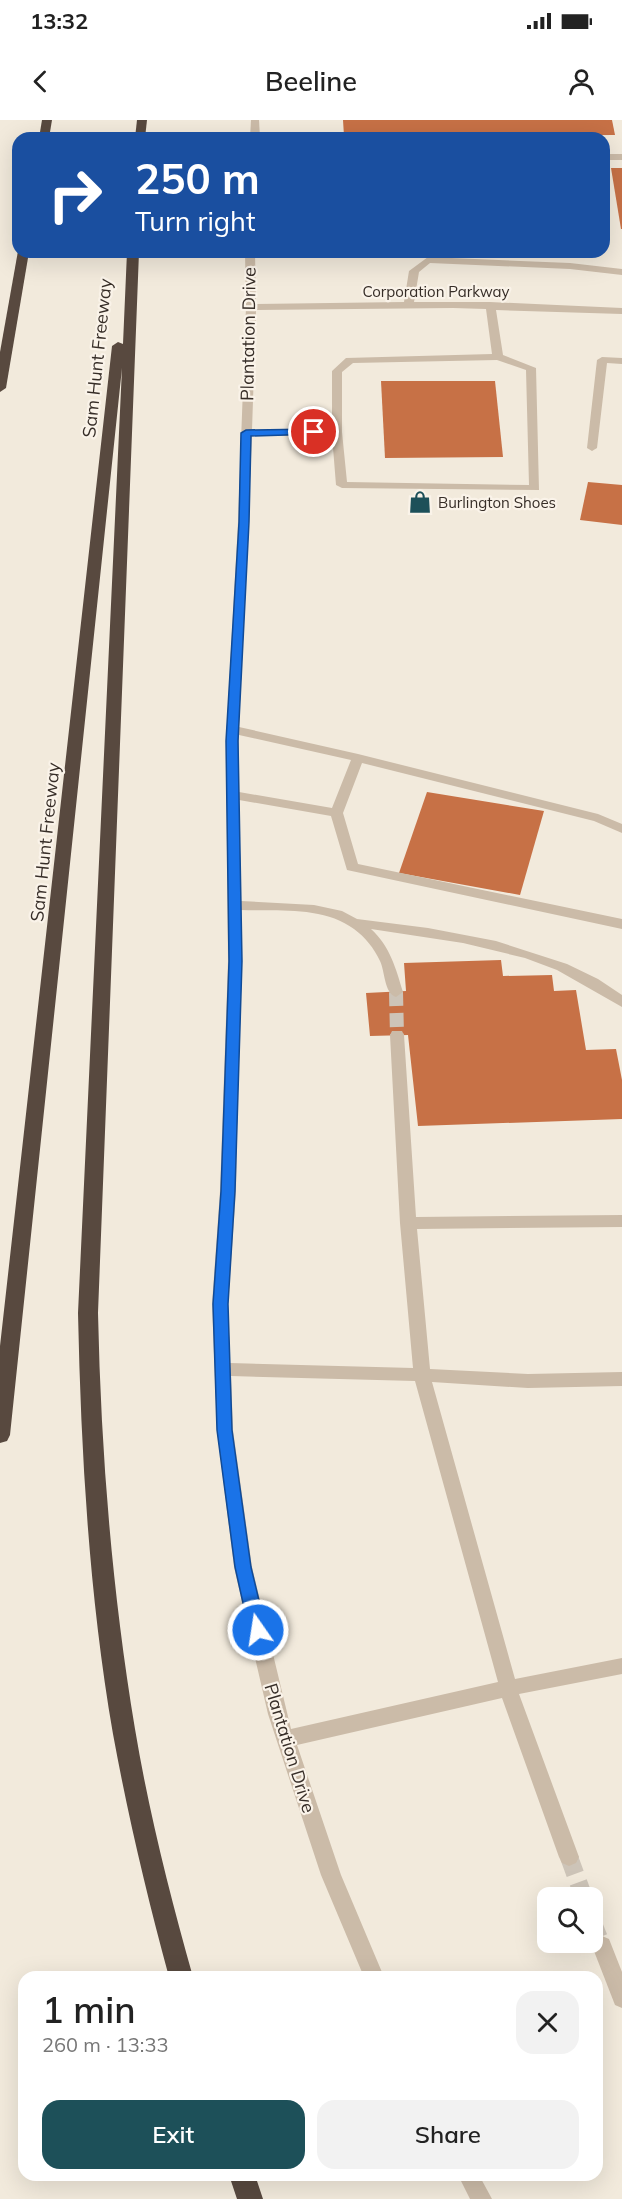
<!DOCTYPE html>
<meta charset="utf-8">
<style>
body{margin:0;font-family:Mulish,sans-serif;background:#f2f2f2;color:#222;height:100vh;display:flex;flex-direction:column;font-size:22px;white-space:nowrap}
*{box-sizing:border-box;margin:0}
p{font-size:20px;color:#767676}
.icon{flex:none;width:33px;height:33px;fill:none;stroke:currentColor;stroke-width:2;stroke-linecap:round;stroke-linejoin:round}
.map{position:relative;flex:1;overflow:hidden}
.drawer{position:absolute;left:18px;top:1851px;width:585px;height:210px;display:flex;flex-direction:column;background:#fff;border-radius:18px;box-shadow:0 6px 24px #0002}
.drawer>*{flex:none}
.banner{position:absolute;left:12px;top:12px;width:598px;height:126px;border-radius:18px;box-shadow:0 6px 24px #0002;background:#1a4fa0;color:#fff;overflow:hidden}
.tools{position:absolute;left:537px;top:1767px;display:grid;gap:12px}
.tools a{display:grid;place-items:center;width:66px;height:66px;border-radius:12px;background:#fff;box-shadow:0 6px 24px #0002;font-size:30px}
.pin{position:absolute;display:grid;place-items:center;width:51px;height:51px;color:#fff;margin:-26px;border:3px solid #fff;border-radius:50%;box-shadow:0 2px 6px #0007}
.me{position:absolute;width:66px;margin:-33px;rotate:347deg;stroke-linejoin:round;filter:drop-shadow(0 0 4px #0008)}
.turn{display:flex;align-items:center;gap:21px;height:126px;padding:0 24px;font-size:27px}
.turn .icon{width:78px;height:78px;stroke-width:2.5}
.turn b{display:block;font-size:42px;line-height:51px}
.round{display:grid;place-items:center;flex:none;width:63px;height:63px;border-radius:18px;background:#f2f2f2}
.headline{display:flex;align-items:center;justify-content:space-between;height:102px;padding:0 24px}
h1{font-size:36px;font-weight:600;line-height:45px}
.action{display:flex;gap:12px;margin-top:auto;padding:12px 24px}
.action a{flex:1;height:69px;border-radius:18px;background:#1d5059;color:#fff;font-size:24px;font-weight:600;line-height:69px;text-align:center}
.action a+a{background:#f2f2f2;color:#222}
.status{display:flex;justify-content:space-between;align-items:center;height:42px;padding:0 30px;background:#fff;direction:ltr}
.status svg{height:16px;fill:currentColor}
header{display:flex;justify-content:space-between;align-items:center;height:78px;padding:0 24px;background:#fff;font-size:27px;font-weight:600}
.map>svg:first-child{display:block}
.building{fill:#c77146}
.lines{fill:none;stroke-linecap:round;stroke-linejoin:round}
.minor-tunnel-far1{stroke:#cdc4b8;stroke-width:14;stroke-dasharray:14 7;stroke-linecap:butt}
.minor-tunnel{stroke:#cdc4b8;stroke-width:18;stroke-dasharray:18 9;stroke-linecap:butt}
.minor{fill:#cbbba8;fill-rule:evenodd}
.highway{fill:#58493f;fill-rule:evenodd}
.route{fill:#1a73e8;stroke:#114b97;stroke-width:1.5}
.labels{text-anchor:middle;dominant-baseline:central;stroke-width:4.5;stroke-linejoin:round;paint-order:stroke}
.far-street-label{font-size:15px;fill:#372e28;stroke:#faf3e9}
.far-poi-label{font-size:15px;fill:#372e28;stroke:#faf3e9;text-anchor:start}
.street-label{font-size:18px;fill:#372e28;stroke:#faf3e9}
</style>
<div class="status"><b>13:32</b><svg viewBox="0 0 49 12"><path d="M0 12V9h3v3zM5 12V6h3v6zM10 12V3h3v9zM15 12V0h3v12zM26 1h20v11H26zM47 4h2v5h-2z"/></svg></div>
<header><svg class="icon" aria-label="back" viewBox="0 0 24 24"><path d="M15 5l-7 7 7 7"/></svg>Beeline<svg class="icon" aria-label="person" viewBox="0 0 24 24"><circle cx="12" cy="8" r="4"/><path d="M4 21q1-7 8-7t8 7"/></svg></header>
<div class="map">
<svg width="622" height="2079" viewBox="0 0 622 2079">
<rect width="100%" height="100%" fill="#f2eadc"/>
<!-- building -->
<g class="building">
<path d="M343 0H612L615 15 344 16Z"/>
<path d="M611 48H622V109H621Z"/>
<path d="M381 261H495L503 337 385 338Z"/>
<path d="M588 362 622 365V405L580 400Z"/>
<path d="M427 672 544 691 520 775 399 753Z"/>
<path d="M501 840 503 856 552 855 554 871 576 870 586 930 616 929 622 960V999L418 1006 408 915 370 916 366 873 406 871 404 843Z"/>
</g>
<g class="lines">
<!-- minor-tunnel-far1 -->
<path class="minor-tunnel-far1" d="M396 872 397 915"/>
<!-- minor-tunnel -->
<g class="minor-tunnel">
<path d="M569 1737 584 1778"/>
<path d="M592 1801 602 1826"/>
</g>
<!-- minor -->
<g class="minor">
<path d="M251 0H259L260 18H250Z"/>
<rect x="604" y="34" width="18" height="6"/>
<path d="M245 132H255L256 184 404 182 409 151 428 137 570 143 622 149V155L570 149 430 143 419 152 414 182H490L622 188V194L496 190 503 235 536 248 539 370 342 368 336 365 332 315 252 316 239 607 358 634 598 694 622 704V713L594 701 362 643 343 693 358 744 622 799V809L347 750 331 696 239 680 241 781 314 785 342 791 357 799 428 808 496 821 567 844 598 859 622 875V887L557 850 525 838 463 823 371 809C390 826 396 849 403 872L396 877C384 873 385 851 380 841 374 828 365 817 354 809 324 786 276 791 241 790L236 1071 228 1184 230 1243 413 1248 400 1103 390 915 392 911H402L404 915 416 1097 622 1095V1107L417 1109 430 1249 528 1254 622 1252V1266L528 1268 432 1262 515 1559 622 1538V1554L519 1574 579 1737 576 1743 569 1746 562 1743 559 1737 502 1578 297 1625 341 1755 384 1857H364L321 1755 268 1594 234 1447 217 1310 212 1184 220 1071 228 841 226 621 238 402 246 187ZM453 188 486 189 492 234 346 238 332 251V309L252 310 256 190ZM497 240 526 250 529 365 347 362 342 312V252L353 243ZM239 615 351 640 332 688 239 672ZM231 1256 415 1261 498 1562 291 1609 252 1447 233 1310Z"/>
<path d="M602 237 622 238V244L607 243 597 328 592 331 587 328 597 240Z"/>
<path d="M602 1816 609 1819 622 1852V1888L615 1885 592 1826 595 1819Z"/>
<path d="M458 2055H479L492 2079H470Z"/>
</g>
<!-- highway -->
<g class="highway">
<path d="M42 0H52L49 18H39Z"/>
<path d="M137 0H147L145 18H135Z"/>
<path d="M18 131 29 132 6 268 0 272V232Z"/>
<path d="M127 132H139L98 1193C101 1333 112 1471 135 1609 149 1693 170 1775 193 1857H169C147 1776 128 1696 113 1614 89 1475 81 1334 78 1193L122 248 10 1315 7 1321 0 1323V1226L112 226 118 222 123 224Z"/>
<path d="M229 2055H255L263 2079H237Z"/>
</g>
</g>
<!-- route -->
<path class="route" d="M314 309 319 312 318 314 251 316 249 402 238 621 242 841 235 1071 228 1184 232 1310 251 1447 266 1510 263 1515 258 1517 252 1515 249 1510 235 1447 217 1310 213 1184 221 1071 229 841 226 621 239 402 241 313 246 310Z"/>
<!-- icons -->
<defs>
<g id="shop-bare" transform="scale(1.8)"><path d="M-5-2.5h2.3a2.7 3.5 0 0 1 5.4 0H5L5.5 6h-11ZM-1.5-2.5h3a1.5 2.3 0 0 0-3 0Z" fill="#1d5059" stroke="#faf3e9" stroke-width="2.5" paint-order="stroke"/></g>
</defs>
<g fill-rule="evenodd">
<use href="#shop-bare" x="420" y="382"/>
</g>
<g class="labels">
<!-- far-street labels -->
<g class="far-street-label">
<text x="436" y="171">Corporation Parkway</text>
</g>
<!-- far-poi labels -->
<g class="far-poi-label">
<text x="438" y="382">Burlington Shoes</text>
</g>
<!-- street labels -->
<g class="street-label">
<text transform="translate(248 214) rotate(-89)">Plantation Drive</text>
<text transform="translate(97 238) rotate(-84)">Sam Hunt Freeway</text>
<text transform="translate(45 722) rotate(-84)">Sam Hunt Freeway</text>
<text transform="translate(290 1628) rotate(73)">Plantation Drive</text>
</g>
</g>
</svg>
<div class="tools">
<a><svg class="icon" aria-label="search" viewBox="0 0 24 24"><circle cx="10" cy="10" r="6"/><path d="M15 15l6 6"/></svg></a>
</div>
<div class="pin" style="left:314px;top:312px;background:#d93025"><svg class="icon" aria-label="arrive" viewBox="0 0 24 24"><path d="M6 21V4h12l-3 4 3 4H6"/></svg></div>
<svg class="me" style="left:258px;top:1510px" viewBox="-20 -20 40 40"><circle r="17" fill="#1a73e8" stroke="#fff" stroke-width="3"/><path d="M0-11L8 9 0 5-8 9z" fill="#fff"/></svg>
<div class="banner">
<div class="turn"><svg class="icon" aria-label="right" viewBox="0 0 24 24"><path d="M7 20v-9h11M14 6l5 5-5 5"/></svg><div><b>250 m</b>Turn right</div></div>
</div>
<section class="drawer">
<div class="headline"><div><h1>1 min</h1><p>260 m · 13:33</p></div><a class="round"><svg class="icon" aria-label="close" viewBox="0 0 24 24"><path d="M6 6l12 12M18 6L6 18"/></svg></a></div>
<div class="action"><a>Exit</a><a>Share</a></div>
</section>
</div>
